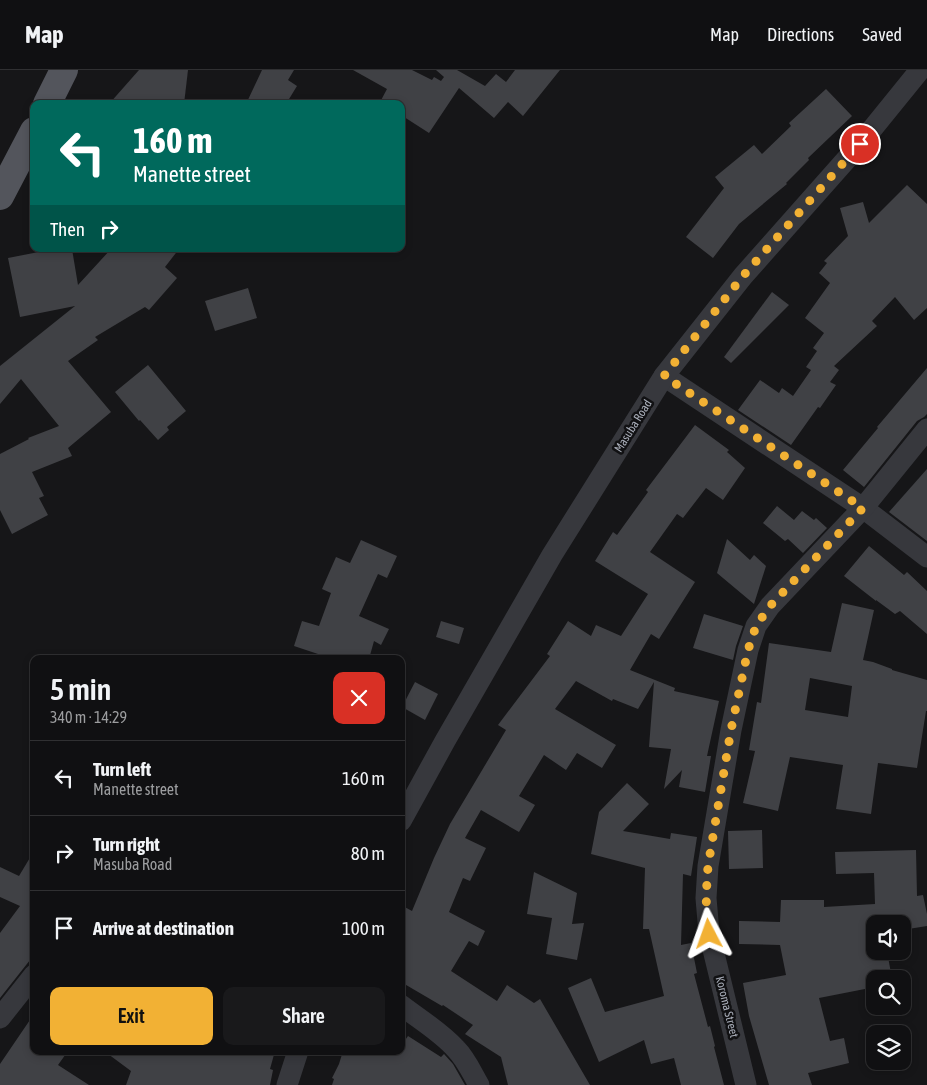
<!DOCTYPE html>
<meta charset="utf-8">
<style>
body{margin:0;font-family:"Asap Condensed",sans-serif;background:#19191b;color:#f1f3f6;height:100vh;display:flex;flex-direction:column;font-size:19px;white-space:nowrap}
*{box-sizing:border-box;margin:0}
p{font-size:16px;color:#9c9d9f}
.icon{flex:none;width:28px;height:28px;fill:none;stroke:currentColor;stroke-width:2;stroke-linecap:round;stroke-linejoin:round}
.map{position:relative;flex:1;overflow:hidden}
.side{position:absolute;left:30px;top:585px;width:375px;height:400px;display:flex;flex-direction:column;background:#101012;border-radius:10px;box-shadow:0 2px 8px #0003,0 0 0 1px #303032}
.side>*{flex:none}
.banner{position:absolute;left:30px;top:30px;width:375px;height:152px;border-radius:10px;box-shadow:0 2px 8px #0003,0 0 0 1px #303032;background:#00695c;color:#fff;overflow:hidden}
.controls{position:absolute;left:866px;top:845px;display:grid;gap:10px}
.controls a{display:grid;place-items:center;width:45px;height:45px;border-radius:10px;background:#101012;box-shadow:0 2px 8px #0003,0 0 0 1px #303032;font-size:25px}
.pin{position:absolute;display:grid;place-items:center;width:42px;height:42px;color:#fff;margin:-21px;border:2px solid #fff;border-radius:50%;box-shadow:0 1px 5px #0007}
.me{position:absolute;width:55px;margin:-28px;rotate:356deg;stroke-linejoin:round;filter:drop-shadow(0 0 4px #0008)}
.turn{display:flex;align-items:center;gap:18px;height:105px;padding:0 20px;font-size:22px}
.turn .icon{width:65px;height:65px;stroke-width:2.5}
.turn b{display:block;font-size:35px;line-height:42px}
.then{display:flex;align-items:center;height:48px;padding:0 20px;background:#0003;gap:10px;font-size:19px}
.round{display:grid;place-items:center;flex:none;width:52px;height:52px;border-radius:10px;background:#19191b}
.summary{display:flex;align-items:center;justify-content:space-between;height:85px;padding:0 20px}
h1{font-size:30px;font-weight:600;line-height:38px}
.button{display:flex;gap:10px;margin-top:auto;padding:10px 20px}
.button a{flex:1;height:58px;border-radius:10px;background:#f2b134;color:#111;font-size:20px;font-weight:600;line-height:58px;text-align:center}
.button a+a{background:#19191b;color:#f1f3f6}
ul{padding:0;list-style:none}
li{display:flex;align-items:center;gap:15px;height:75px;padding:0 20px;border-top:1px solid #303032}
li div{flex:1}
li b{display:block;font-size:19px}
li em{font-style:normal}
header{display:flex;align-items:center;gap:30px;box-sizing:border-box;height:70px;padding:0 25px;background:#101012;border-bottom:1px solid #303032}
header strong{font-size:24px}
nav{display:flex;gap:28px;margin-inline-start:auto;font-size:18px}
.map>svg:first-child{display:block}
.building{fill:#404145;fill-rule:evenodd}
.lines{fill:none;stroke-linecap:round;stroke-linejoin:round}
.minor{stroke:#37383d;stroke-width:21}
.primary{stroke:#53555c;stroke-width:28}
.route{stroke:#f2b134;stroke-width:9;stroke-dasharray:0 16.2}
.labels{text-anchor:middle;dominant-baseline:central;stroke-width:5;stroke-linejoin:round;paint-order:stroke}
.street-label{font-size:12px;fill:#a8adb8;stroke:#111113}
</style>
<header>
<strong>Map</strong>
<nav><a>Map</a><a>Directions</a><a>Saved</a></nav>
</header>
<div class="map">
<svg width="927" height="1015" viewBox="0 0 927 1015">
<rect width="100%" height="100%" fill="#161618"/>
<!-- building -->
<g class="building">
<path d="M139 0H188L184 34H109Z"/>
<path d="M262 0H294L288 10 297 16 286 34H246Z"/>
<path d="M353 0H412L432 10 434 7 441 11 444 7 436 0H457L485 16 496 4 506 12 515 0H560L523 46 508 32 494 48 459 18 429 63 401 45V34H379L387 19Z"/>
<path d="M826 19 852 46 808 88 809 90 786 113 787 114 739 154 713 188 686 167 724 118 715 107 754 75 762 84 791 56 789 53Z"/>
<path d="M907 115 927 134V238L914 250 895 227 872 251 877 256 834 296 839 300 830 312 836 315 820 338 818 337 791 375 738 340 760 310 779 323 782 318 793 326 811 300 806 297 817 281 813 278 824 263 805 248 830 213 819 203 827 193 824 191 848 166 840 138 863 132 869 153Z"/>
<path d="M54 179H72L78 215 111 179H179L165 197 177 208 149 240 145 237 95 267 98 270 68 291 111 342 68 378 72 386 32 402 44 426 39 428 48 445 12 464 0 440V384L29 369 28 368 59 356 21 309 0 334V296L75 236 20 247 8 188Z"/>
<path d="M248 218 257 248 215 261 205 231Z"/>
<path d="M772 222 789 235 731 293 724 287Z"/>
<path d="M148 295 186 341 167 357 169 360 158 370 140 350 139 351 115 322Z"/>
<path d="M927 298V344L924 347 917 351 864 417 843 400 878 358 877 357Z"/>
<path d="M695 355 729 380 727 382 745 398 723 430 706 418 683 448 677 444 650 482 695 512 659 569 651 564 630 600 675 618 674 621 719 631 707 686H711L705 722 679 717 682 700 664 719 671 679 649 677 654 612 638 639 613 629 612 631 576 611 555 639 616 675 602 698 577 683 566 700 544 685 519 726 535 735 519 762 481 740 465 768 486 778 470 811 463 808 449 842 485 861 478 876 469 871 451 901 497 931 507 915 534 933 540 929 590 1015H508L501 987 465 964 473 955 443 935 442 936 401 912V835L412 841 434 788 450 754 506 660 498 655 550 586 547 584 568 551 591 566 596 555 621 566 648 524 595 491 613 462 617 465 648 422 646 420Z"/>
<path d="M927 399V471L889 442Z"/>
<path d="M777 436 794 450 802 441 814 450 816 448 827 458 803 483 788 469 785 471 763 453Z"/>
<path d="M727 469 750 490 754 485 766 496 754 534 717 503Z"/>
<path d="M361 470 397 486 387 508 378 504 359 546 389 559 381 575 374 571 369 589H333L294 576 302 551 319 556 331 523 322 519 336 487 350 493Z"/>
<path d="M869 476 904 505 907 502 927 521V564L900 541 895 544 876 530V531L844 506Z"/>
<path d="M842 533 874 540 863 590 873 592 892 599V600L927 610V641H926L917 698 878 693 871 744 836 739 843 695 790 687 778 741 743 733 755 681 749 680 757 632 761 633 769 573 831 582ZM810 608 852 616 848 647 805 640Z"/>
<path d="M704 544 743 556 736 576 733 590 693 578Z"/>
<path d="M441 551 464 558 459 574 436 567Z"/>
<path d="M415 612 438 624 425 650 402 637Z"/>
<path d="M627 713 649 734 623 761 670 769 671 763 697 767 691 806 683 804 681 875 691 873 697 903 694 904 708 957 710 956 715 976 714 977 724 1015H681L674 988 651 994 644 970 599 992 568 918 591 908 605 942 664 926 649 859H643L645 798 591 784 599 742Z"/>
<path d="M762 760 763 798 729 799 728 761Z"/>
<path d="M916 780 917 826 923 825 927 844V856L902 860V854H875V881H887L892 909H875V917L819 928 830 971 844 968 849 993 808 1003 812 1015H769L749 946 743 913 786 905 780 875 739 874V851L780 852 781 830H824V837L875 834 874 803 836 804 835 782Z"/>
<path d="M34 781V885L0 928V863L20 836 0 827V797L19 806Z"/>
<path d="M534 802 577 823 572 854 584 853 577 890 546 884 552 848 527 844Z"/>
<path d="M34 944V981H68L58 995 89 1015H0V994Z"/>
<path d="M408 966 441 987 444 984 453 994 465 1015H332L334 1009 332 1008 339 994 343 981H401V976Z"/>
<path d="M104 981H275L270 999 273 1000 270 1015H126L131 1001Z"/>
</g>
<g class="lines">
<!-- minor -->
<g class="minor">
<path d="M664 306 863 438 927 487"/>
<path d="M401 751 445 671 552 485 664 306 743 206 860 74 920 0"/>
<path d="M401 935C419 949 441 962 456 979 466 989 472 1003 479 1015"/>
<path d="M0 948 34 905"/>
<path d="M287 1015 298 981"/>
<path d="M746 1015 709 863 706 828 708 796 731 660 748 580 756 556 770 536 863 438 927 359"/>
</g>
<!-- primary -->
<g class="primary">
<path d="M47 34 64 0"/>
<path d="M0 126 34 61"/>
</g>
</g>
<g class="lines">
<!-- route -->
<path class="route" d="M709 864 706 828 708 796 731 660 748 580 756 556 770 536 863 438 664 306 743 206 860 74"/>
</g>
<g class="labels">
<!-- street labels -->
<g class="street-label">
<text transform="translate(633 356) rotate(-58)">Masuba Road</text>
<text transform="translate(727 937) rotate(76)">Koroma Street</text>
</g>
</g>
</svg>
<div class="controls">
<a><svg class="icon" aria-label="sound" viewBox="0 0 24 24"><path d="M4 9h4l5-4v14l-5-4H4zM17 9q2 3 0 6"/></svg></a>
<a><svg class="icon" aria-label="search" viewBox="0 0 24 24"><circle cx="10" cy="10" r="6"/><path d="M15 15l6 6"/></svg></a>
<a><svg class="icon" aria-label="layers" viewBox="0 0 24 24"><path d="M12 4l9 5-9 5-9-5zM3 14l9 5 9-5"/></svg></a>
</div>
<div class="pin" style="left:860px;top:74px;background:#d93025"><svg class="icon" aria-label="arrive" viewBox="0 0 24 24"><path d="M6 21V4h12l-3 4 3 4H6"/></svg></div>
<svg class="me" style="left:709px;top:864px" viewBox="-20 -20 40 40"><path d="M0-17L14 15 0 8-14 15z" fill="#f2b134" stroke="#fff" stroke-width="4"/></svg>
<div class="banner">
<div class="turn"><svg class="icon" aria-label="left" viewBox="0 0 24 24"><path d="M17 20v-9H6M10 6l-5 5 5 5"/></svg><div><b>160 m</b>Manette street</div></div>
<div class="then">Then<svg class="icon" aria-label="right" viewBox="0 0 24 24"><path d="M7 20v-9h11M14 6l5 5-5 5"/></svg></div>
</div>
<section class="side">
<div class="summary"><div><h1>5 min</h1><p>340 m · 14:29</p></div><a class="round" style="background:#d93025;color:#fff"><svg class="icon" aria-label="close" viewBox="0 0 24 24"><path d="M6 6l12 12M18 6L6 18"/></svg></a></div>
<ul>
<li><svg class="icon" aria-label="left" viewBox="0 0 24 24"><path d="M17 20v-9H6M10 6l-5 5 5 5"/></svg><div><b>Turn left</b><p>Manette street</p></div><em>160 m</em></li>
<li><svg class="icon" aria-label="right" viewBox="0 0 24 24"><path d="M7 20v-9h11M14 6l5 5-5 5"/></svg><div><b>Turn right</b><p>Masuba Road</p></div><em>80 m</em></li>
<li><svg class="icon" aria-label="arrive" viewBox="0 0 24 24"><path d="M6 21V4h12l-3 4 3 4H6"/></svg><div><b>Arrive at destination</b></div><em>100 m</em></li>
</ul>
<div class="button"><a>Exit</a><a>Share</a></div>
</section>
</div>
